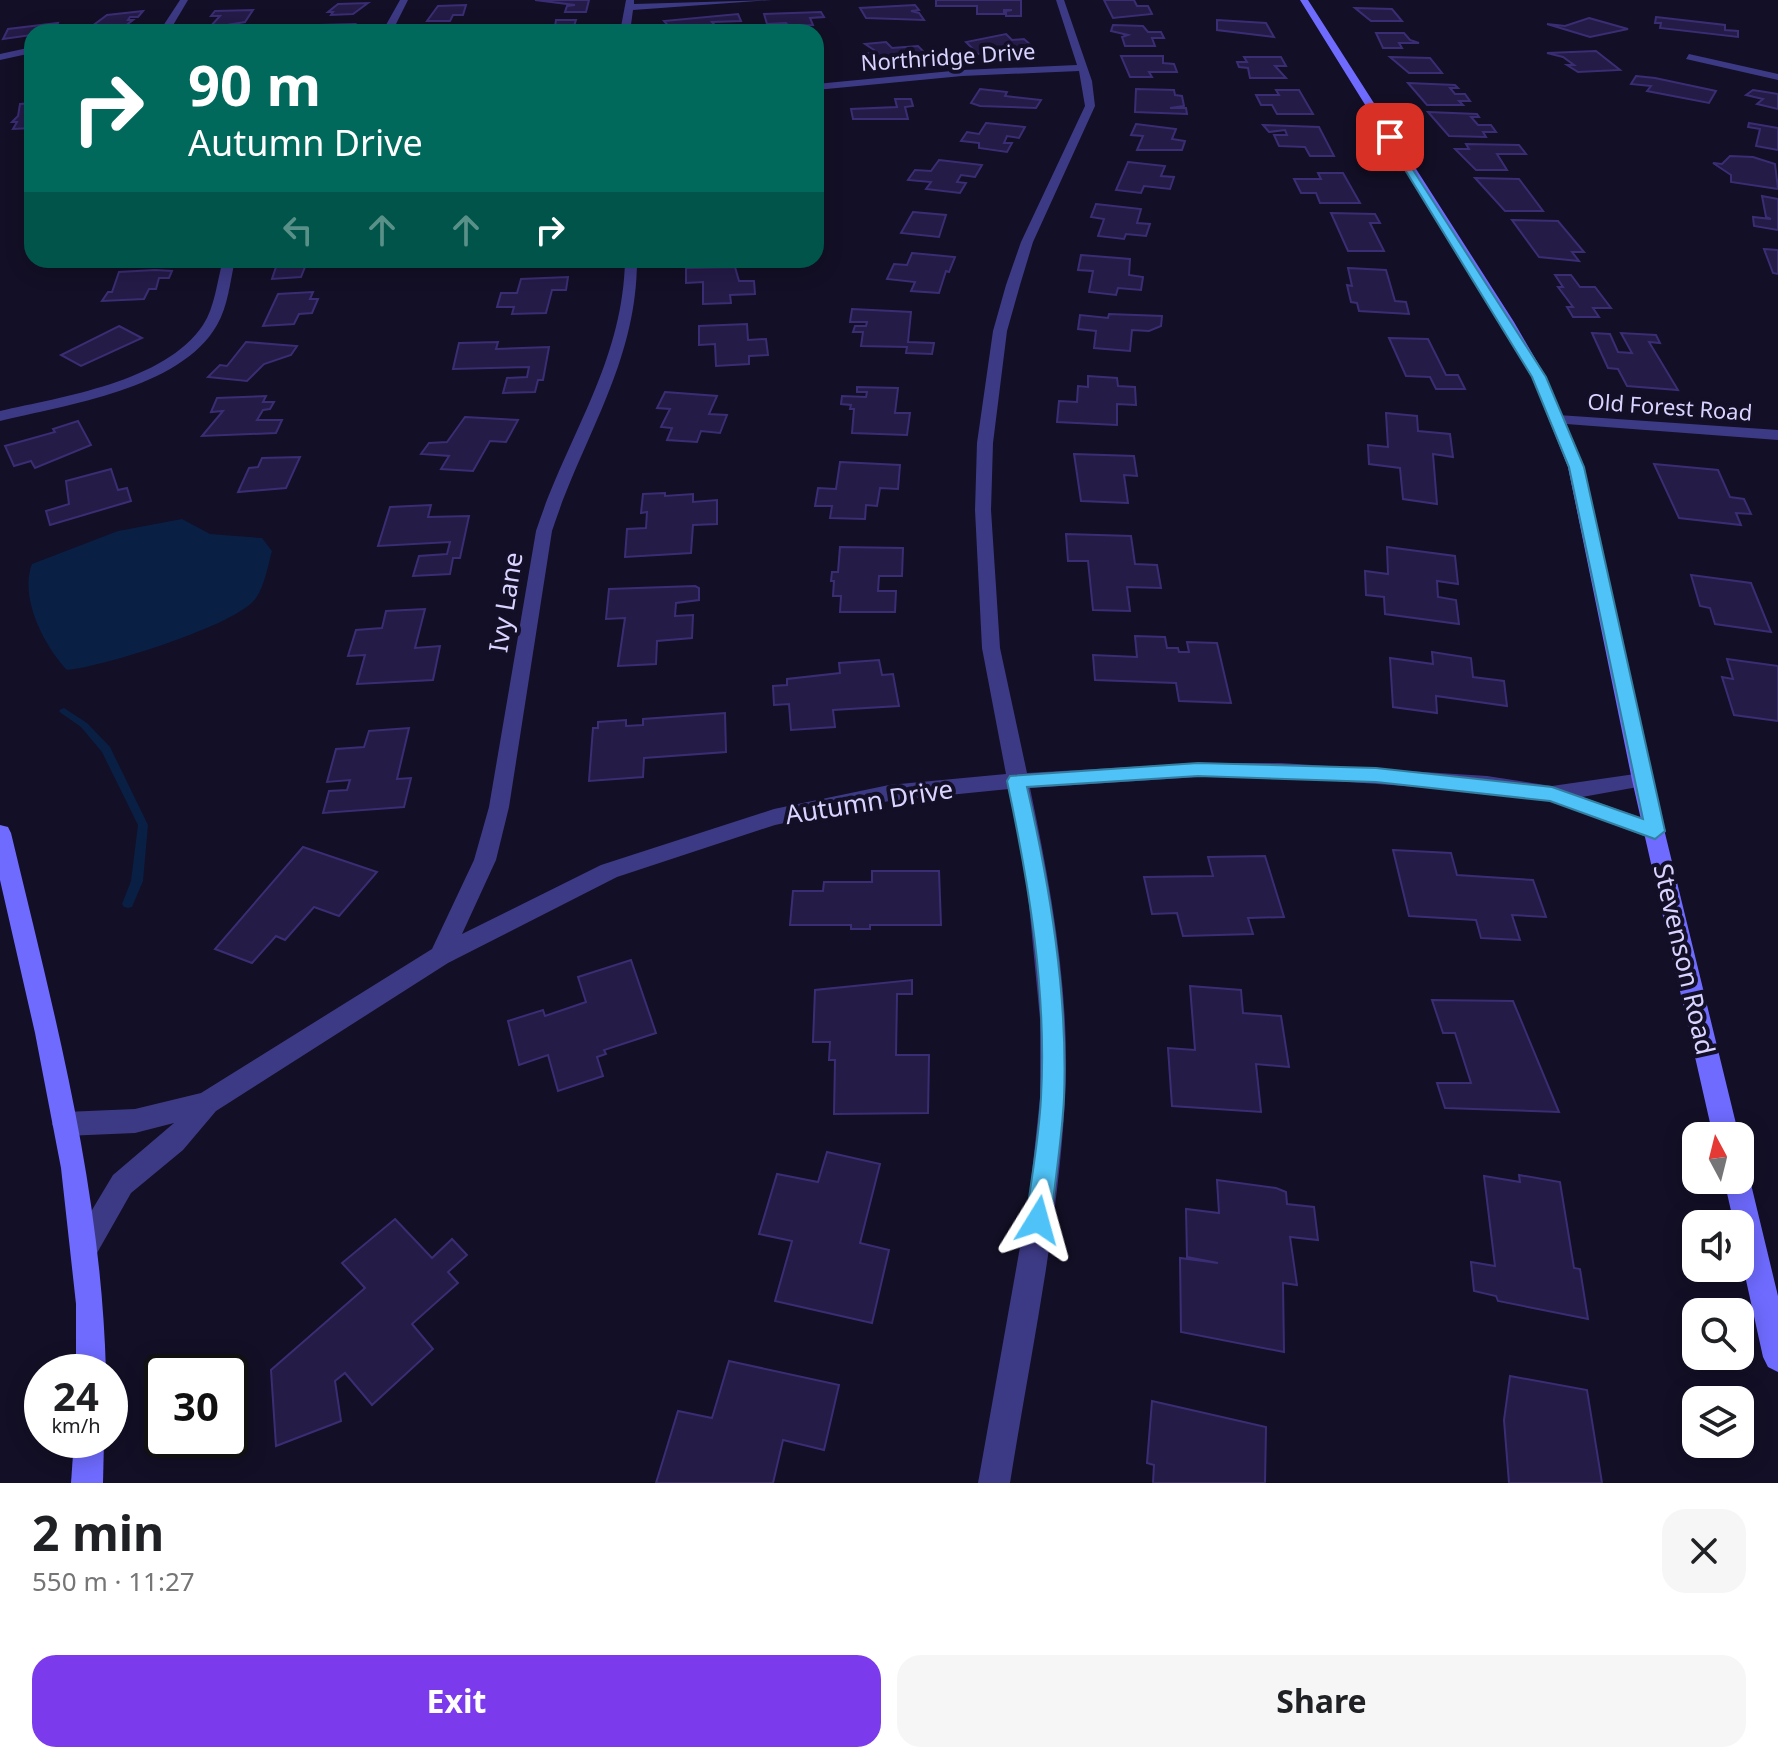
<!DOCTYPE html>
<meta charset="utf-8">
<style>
body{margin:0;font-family:"Noto Sans",sans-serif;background:#f6f6f6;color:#202124;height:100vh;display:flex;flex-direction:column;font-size:30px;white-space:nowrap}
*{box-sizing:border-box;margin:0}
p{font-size:26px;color:#757577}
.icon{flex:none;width:44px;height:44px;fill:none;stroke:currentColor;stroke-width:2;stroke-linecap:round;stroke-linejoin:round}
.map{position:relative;height:1483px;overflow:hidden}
.details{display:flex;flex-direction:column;background:#fff;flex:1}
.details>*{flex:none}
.hud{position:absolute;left:24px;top:24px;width:800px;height:244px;border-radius:24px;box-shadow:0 4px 20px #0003;background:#00695c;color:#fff;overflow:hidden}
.needle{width:52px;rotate:353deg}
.fabs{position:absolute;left:1682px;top:1122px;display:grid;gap:16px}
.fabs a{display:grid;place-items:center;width:72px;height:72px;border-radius:16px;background:#fff;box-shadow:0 4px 20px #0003;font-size:40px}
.speed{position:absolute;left:24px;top:1354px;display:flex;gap:16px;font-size:40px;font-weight:700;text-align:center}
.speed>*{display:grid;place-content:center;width:104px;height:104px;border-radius:50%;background:#fff;box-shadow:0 4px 20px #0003;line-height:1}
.speed small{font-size:20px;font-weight:400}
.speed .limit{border:4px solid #111;border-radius:12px;background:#fff;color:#111}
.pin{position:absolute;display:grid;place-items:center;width:68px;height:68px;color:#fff;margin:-34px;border-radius:16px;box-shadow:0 4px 12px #0006}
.me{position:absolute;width:88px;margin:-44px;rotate:8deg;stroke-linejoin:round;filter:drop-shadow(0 0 6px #0008)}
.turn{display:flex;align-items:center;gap:28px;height:168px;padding:0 32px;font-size:36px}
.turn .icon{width:104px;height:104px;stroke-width:2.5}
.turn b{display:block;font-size:56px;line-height:68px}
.lanes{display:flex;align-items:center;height:76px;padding:0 32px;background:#0003;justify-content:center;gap:40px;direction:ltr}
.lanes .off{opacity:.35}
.round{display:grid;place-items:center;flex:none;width:84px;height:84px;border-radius:24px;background:#f6f6f6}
.head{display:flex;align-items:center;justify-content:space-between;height:136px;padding:0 32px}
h1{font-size:48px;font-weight:700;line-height:60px}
.primary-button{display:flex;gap:16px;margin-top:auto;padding:16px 32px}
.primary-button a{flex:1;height:92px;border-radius:24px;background:#7c3aed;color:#fff;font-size:32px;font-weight:700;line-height:92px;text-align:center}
.primary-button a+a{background:#f6f6f6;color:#202124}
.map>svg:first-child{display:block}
.water{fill:#0a1f44}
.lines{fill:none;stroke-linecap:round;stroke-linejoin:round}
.stream{fill:#0a1f44;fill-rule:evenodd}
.building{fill:#241b47;stroke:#3b2d73;stroke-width:2}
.minor{fill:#3d3a85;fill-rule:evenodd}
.secondary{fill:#6f6bff;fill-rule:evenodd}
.route{fill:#4fc3f7;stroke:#337fa1;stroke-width:2}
.labels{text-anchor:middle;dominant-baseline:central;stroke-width:8;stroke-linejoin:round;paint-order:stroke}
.far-street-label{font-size:22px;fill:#d9d4ff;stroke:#130f26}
.street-label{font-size:26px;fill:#d9d4ff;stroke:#130f26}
</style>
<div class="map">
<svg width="1778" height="1483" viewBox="0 0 1778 1483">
<rect width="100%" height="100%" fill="#130f26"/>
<!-- water -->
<path class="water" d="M182 519 210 534 262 538 272 551C268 565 265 585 256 598 238 625 102 667 67 670 44 646 19 597 32 564L118 531Z"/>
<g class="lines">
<!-- stream -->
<path class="stream" d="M64 708 87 723 110 747 148 825 143 881 132 907 128 908 124 907 122 904 131 881 138 825 102 752 81 727 61 713 59 711 61 709Z"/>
</g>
<!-- building -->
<g class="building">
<path d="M535 0H589L586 12H565L567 6 575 5Z"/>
<path d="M936 0H1021V16H1006V11L1012 10H1004V14H977V6H936Z"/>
<path d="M1104 0H1134L1137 6H1148L1152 14 1113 18Z"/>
<path d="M368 3 353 14 331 15 333 12H328L338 4Z"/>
<path d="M466 5 463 15H453L450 21H427L438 6Z"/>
<path d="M915 5 919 10 911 11 919 13 924 20 866 18 860 8Z"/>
<path d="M1355 8 1392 9 1402 21H1371Z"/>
<path d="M253 10 245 22 209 28 220 16H211L215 11Z"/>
<path d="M143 11 138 17H130L128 20H133L120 30 84 32 107 15Z"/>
<path d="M821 12 824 17 810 18 813 25 789 26 786 23 767 24 764 14Z"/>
<path d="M738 14 741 21 712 22 719 30 699 32 690 28 672 30 664 21Z"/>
<path d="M1656 17 1725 25V30L1738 31V37L1660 28 1661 23H1655Z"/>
<path d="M1589 18 1628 29 1590 37 1547 24 1565 26Z"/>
<path d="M556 20H576L572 32H529L530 27H555Z"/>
<path d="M1217 20 1266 23 1274 37 1217 30Z"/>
<path d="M58 23 55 32H32V35L3 39 8 29Z"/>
<path d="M354 24 342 32H315L319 25Z"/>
<path d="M1113 25 1143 26 1148 32H1161L1164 38H1152L1155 46H1125L1122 37 1128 35 1111 31Z"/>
<path d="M1376 33H1404L1410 40 1419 43H1399L1402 48H1383Z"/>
<path d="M1006 34 1012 40 1024 39 1032 46 978 54 966 42Z"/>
<path d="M886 42 892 48 918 46 930 58 870 60 865 54 877 52 865 44Z"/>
<path d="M1596 51 1620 70 1578 72 1567 65H1574L1563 57 1547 53Z"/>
<path d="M1121 56H1163V63L1174 64 1177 72H1149L1152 77H1130Z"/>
<path d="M1244 57H1281L1286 66H1275L1286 78H1250L1248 68 1239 67 1237 62H1247Z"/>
<path d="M1390 57 1430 58 1442 73H1409Z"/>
<path d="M1636 76 1655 78 1716 91 1709 103 1647 91 1651 86 1631 84Z"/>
<path d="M1408 83 1455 85 1458 88H1450L1455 94H1465L1470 101H1459L1463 105H1427Z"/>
<path d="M980 89 1007 92 1005 96 1041 100 1036 108 980 106 971 103Z"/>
<path d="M1136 89 1174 90 1175 95 1182 96 1184 106 1170 108H1186L1187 114 1135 112Z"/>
<path d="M1276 90H1299L1313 114H1277L1272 105H1261L1256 95H1279Z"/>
<path d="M1753 90 1778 94V109L1757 104 1763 99 1746 95Z"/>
<path d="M895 99H911L913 106 905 107 908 119H853L851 109 897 107Z"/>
<path d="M32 103V128L13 129 17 122H12L18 116 20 104Z"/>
<path d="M1428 112 1477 114 1479 117H1471L1478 125H1491L1496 132H1483L1486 137 1449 136Z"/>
<path d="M986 123 1025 127 1019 138 1007 136 1004 143H1012L1007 152 979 148V143L961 141 967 132 979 134Z"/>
<path d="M1749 123 1778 128V150L1756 146 1760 129 1748 127Z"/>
<path d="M1136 124 1176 129 1172 139 1185 141 1182 150H1137L1143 136 1131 135Z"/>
<path d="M1263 125 1319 127 1334 156H1310L1305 147 1279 146 1274 135H1287L1285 130 1269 132Z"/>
<path d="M1466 144 1519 145 1526 154H1497L1507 170H1476L1455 149H1469Z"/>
<path d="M1730 156 1753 157 1775 164 1778 189 1731 182V175L1713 163 1722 164Z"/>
<path d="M939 160 982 165 975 177 961 175 957 182 966 183 960 193 926 189 931 182 908 180 915 170 931 171Z"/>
<path d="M1128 162 1165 166 1161 176 1174 177 1170 189 1144 186 1141 193 1116 190Z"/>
<path d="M1318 173H1343L1360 203H1320L1316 193H1301L1294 179H1321Z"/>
<path d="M1475 178 1519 179 1543 211H1505Z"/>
<path d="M1762 196 1778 199V230L1754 226 1753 217 1771 219 1766 217Z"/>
<path d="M1096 204 1141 209 1137 223 1150 224 1146 236 1126 234 1124 239 1098 236 1104 219 1091 217Z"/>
<path d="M913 212 946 215 939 237 901 233Z"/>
<path d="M1331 213 1375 214 1380 223H1370L1384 251H1348Z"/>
<path d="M1512 220 1558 221 1584 252H1572L1579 261 1539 257Z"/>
<path d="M1764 249 1778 250V274L1773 273Z"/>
<path d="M912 253 955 257 949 272 946 271 939 293 911 291 915 282 887 279 894 264 907 265Z"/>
<path d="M1081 255 1130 259 1129 275 1143 277 1141 290 1118 288 1116 295 1089 292 1093 271 1078 270Z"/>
<path d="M334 260 331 266 305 267 301 277 272 279 278 261 282 260Z"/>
<path d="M735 267 739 281H754L755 294 730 295 731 303 703 304V282L686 283V268Z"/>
<path d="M1348 268 1386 270 1395 301 1406 302 1409 314 1359 311 1357 303 1351 302 1347 285 1352 286Z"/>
<path d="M155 270 172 271 169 278H159L156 289H149L144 299 102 301 108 292H112L119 272Z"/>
<path d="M1555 275H1571L1580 287H1595L1611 308H1593L1599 317H1573L1567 307H1573L1558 287H1563Z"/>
<path d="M568 277 566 290H552L546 313 512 314 514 307H497L501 293H517L521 279Z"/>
<path d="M313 292 310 299H318L312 313 299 314 294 324 263 326 278 294Z"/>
<path d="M852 309 911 312 908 342 934 343 932 354 906 353 907 347 861 346 863 332H853L855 326H866L867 322H850Z"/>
<path d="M1109 314 1162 316 1161 326 1149 331 1132 330 1130 351 1094 348 1096 331 1078 329 1080 315 1108 318Z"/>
<path d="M747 324 748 340 766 339 768 355 749 356V364L716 366 715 344 699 345V326Z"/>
<path d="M119 326 142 338 81 366 61 355Z"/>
<path d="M1592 333 1610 334 1618 352 1632 353 1621 333 1656 335 1660 343 1649 342 1678 390 1627 386 1618 369 1608 368Z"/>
<path d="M1389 338 1428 339 1446 375H1458L1465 389H1436L1430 377 1406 376Z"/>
<path d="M246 342 297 346 291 355 264 364 247 381 208 377 220 365 227 366Z"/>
<path d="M498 342 496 349 549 347 543 380H538L535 392 503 393 507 378 527 377 529 367 453 369 459 343Z"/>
<path d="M1088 376 1117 378 1118 386 1135 387 1136 405 1117 404V425L1057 422 1059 401 1077 402 1078 386 1088 387Z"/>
<path d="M857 387 898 388 895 413H910L907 435 852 433 854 409H850L851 405 841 404 842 396 866 397 867 392H857Z"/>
<path d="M665 392 717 396 709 414 727 415 720 433 701 431 697 442 667 440 672 428 661 427 670 409 657 408Z"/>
<path d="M266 396 263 402H274L270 409 263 410 257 420H282L276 433 202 436 223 411 211 412 217 398Z"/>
<path d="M1386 413 1417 416 1418 431 1450 434 1453 457 1433 454 1437 504 1403 499 1400 468 1369 464 1368 445 1388 447Z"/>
<path d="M465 417 518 420 506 442 490 441 473 471 441 469 449 456 421 454 429 443 447 442Z"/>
<path d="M78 421 91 445 35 468 31 461 14 466 5 446 55 432 53 429Z"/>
<path d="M1074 454 1134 456 1137 476 1124 475 1128 503 1081 501Z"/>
<path d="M300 457 286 488 238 492 249 468 258 467 262 458Z"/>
<path d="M840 462 900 465 898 489 880 488 877 506 866 505 865 519 830 518 832 506H815L818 488 836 489Z"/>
<path d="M1654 464 1718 470 1730 497 1744 499 1751 514 1736 513 1741 525 1679 518Z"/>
<path d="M111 469 118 490 127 488 131 501 50 525 46 511 69 504 66 481Z"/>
<path d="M665 493V496L693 494V502L717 500V524L693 525 691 553 625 557 627 529 646 528 647 512 641 513 643 494Z"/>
<path d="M431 505 428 517 469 516 460 558H453L450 574 413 576 419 556 447 554 450 542 378 546 390 507Z"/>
<path d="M1066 534 1131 536 1135 564 1157 565 1161 588 1127 587 1130 611 1093 610 1088 561H1068Z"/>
<path d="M840 547 903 548 902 576H879L878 591H896L895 612H840L841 596H833L834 581H831L832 572H838Z"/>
<path d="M1387 547 1455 556 1458 584 1437 581 1438 597 1456 600 1459 624 1385 614 1384 597 1366 595 1365 571 1388 574Z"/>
<path d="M1691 575 1751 583 1771 632 1715 624 1710 608 1700 606Z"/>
<path d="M695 586 699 588V600L676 603 675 616 693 615 692 638 657 641 656 664 618 666 625 618 606 619 609 589Z"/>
<path d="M425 609 415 648 440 646 433 680 357 684 365 655 348 656 356 630 382 628 386 611Z"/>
<path d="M1135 636 1165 637 1167 648H1178L1179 652H1189L1187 642 1217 643 1231 703 1179 701 1176 683 1095 680 1093 655 1137 657Z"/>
<path d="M1432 652 1471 658 1473 677 1504 681 1507 706 1436 696 1437 713 1393 707 1390 658 1433 664Z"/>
<path d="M1727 659 1778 666V721L1734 715 1722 677 1733 679Z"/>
<path d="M879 660 882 675 893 674 899 706 833 710 835 727 791 730 789 704 774 705 773 686 787 685V679L840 673 839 663Z"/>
<path d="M725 713 726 752 644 758 643 777 589 781 593 728H598V722L626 720V726L643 725V719Z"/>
<path d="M409 728 397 779 411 778 404 807 323 813 329 791 347 790 350 780 327 782 336 749 364 747 369 731Z"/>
<path d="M303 847 377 872 339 916 314 907 285 940 276 936 252 963 215 949Z"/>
<path d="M1393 850 1451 853 1457 875 1533 880 1546 917 1512 915 1520 940 1481 938 1476 920 1409 916Z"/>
<path d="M1265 856 1284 917 1248 918 1253 934 1183 936 1177 913 1152 914 1144 877 1213 876 1208 857Z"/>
<path d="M872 871H939L941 925H870V929H851V925H790L793 891H823L824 882H872Z"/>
<path d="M631 960 656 1033 604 1050 606 1054 597 1057 603 1076 558 1091 548 1055 519 1065 508 1021 543 1010 545 1016 586 1002 578 977Z"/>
<path d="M912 980V994H897L896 1055H929L928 1113 834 1114 835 1060H829L830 1042H813L815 990Z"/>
<path d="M1190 986 1241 990 1243 1013 1281 1016 1289 1067 1256 1064 1261 1112 1172 1106 1168 1048 1195 1050Z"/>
<path d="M1432 1000 1513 1001 1559 1112 1445 1108 1437 1083H1471L1455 1033H1443Z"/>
<path d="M827 1152 880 1164 860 1243 889 1250 872 1323 775 1301 792 1241 759 1234 777 1174 818 1182Z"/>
<path d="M1519 1175 1560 1182 1574 1268 1580 1269 1588 1319 1498 1301 1496 1296 1474 1291 1471 1262 1495 1266 1484 1176 1520 1182Z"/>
<path d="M1217 1180 1276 1188 1286 1192 1287 1204 1314 1207 1318 1240 1290 1237 1297 1285 1283 1283 1284 1352 1181 1332 1180 1258 1218 1263 1187 1257 1186 1209 1219 1213Z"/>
<path d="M395 1219 432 1258 452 1239 467 1255 448 1272 458 1283 412 1324 433 1349 372 1405 345 1373 335 1381 341 1421 276 1446 271 1370 365 1288 342 1263Z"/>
<path d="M729 1361 839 1385 824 1450 783 1440 773 1483H656L678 1411 712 1418Z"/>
<path d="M1510 1376 1587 1390 1602 1483H1509L1504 1420Z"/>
<path d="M1152 1401 1266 1427 1265 1483H1153L1154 1465 1147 1463Z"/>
</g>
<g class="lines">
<!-- minor -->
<g class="minor">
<path d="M180 0H188L169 32H159Z"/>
<path d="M400 0H408L392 32H382Z"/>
<path d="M626 0H634V4L772 0 633 10 630 32H620Z"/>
<path d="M1056 0H1064L1092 81 1095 106 1033 242 1020 285 1007 331 993 443 991 510 1000 648 1027 773 1198 763H1281L1487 776 1552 786 1642 773 1649 775 1652 780 1649 785 1582 797 1663 825 1666 831 1663 837H1647L1550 801 1487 792 1281 777H1198L1030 788C1051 888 1071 996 1065 1100 1058 1228 1030 1356 1010 1483H978L1030 1191 1040 1098V1019L1026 874 1009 789 889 801 775 825 617 877 448 963 216 1111 183 1150 131 1193 97 1253 87 1257 77 1253 73 1244 77 1235 113 1175 174 1123 135 1133 65 1136 56 1132 52 1124 56 1116 65 1112 135 1109 201 1093 432 949 474 860 489 807 536 531C567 436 623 363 625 260H637C637 363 583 436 552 531L509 807 496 860 462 934 601 865 774 809 889 785 1006 774 982 648 975 510 977 443 993 331 1006 285 1021 242 1085 106 1079 71 962 76 816 90V84L962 70 1077 65Z"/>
<path d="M32 47V53L0 60V54Z"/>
<path d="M1689 54 1778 74V80L1686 59Z"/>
<path d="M223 260H235C230 282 228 306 217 325 181 389 65 405 0 421V411C61 397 165 382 203 325 215 307 217 281 223 260Z"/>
<path d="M1558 415 1778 430V440L1553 423V417Z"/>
</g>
<!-- secondary -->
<g class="secondary">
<path d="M1300 0H1308L1514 322 1546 377 1584 467 1652 780 1739 1136H1713L1632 780 1568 467 1532 377 1500 322Z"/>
<path d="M0 825 8 827 11 833C54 1013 101 1185 106 1372H76V1304L61 1168 35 1033 0 880Z"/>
<path d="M1740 1169 1746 1171 1750 1180 1778 1296V1372L1768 1367 1763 1357 1740 1253V1224H1734L1724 1180H1740Z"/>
<path d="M74 1440H104L103 1483H71Z"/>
</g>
</g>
<!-- route -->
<path class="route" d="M1390 134 1546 377 1584 467 1665 831 1655 839 1550 801 1376 782 1198 776 1027 787C1050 887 1068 994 1064 1098 1062 1138 1055 1180 1051 1220L1047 1229 1038 1232 1029 1229 1026 1220C1031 1180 1039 1139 1041 1098 1047 992 1029 884 1007 781L1010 776 1198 763 1376 768 1552 787 1643 819 1569 467 1532 377 1385 137Z"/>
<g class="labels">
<!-- far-street labels -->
<g class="far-street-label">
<text transform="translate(948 56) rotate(-4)">Northridge Drive</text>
<text transform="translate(1670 406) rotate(4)">Old Forest Road</text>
</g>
<!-- street labels -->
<g class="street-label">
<text transform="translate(505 602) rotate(-81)">Ivy Lane</text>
<text transform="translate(869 801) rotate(-9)">Autumn Drive</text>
<text transform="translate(1685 959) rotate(77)">Stevenson Road</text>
</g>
</g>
</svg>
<div class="fabs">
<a><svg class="needle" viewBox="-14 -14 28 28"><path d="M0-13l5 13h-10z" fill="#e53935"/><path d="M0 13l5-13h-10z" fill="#757577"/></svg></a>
<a><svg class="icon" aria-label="sound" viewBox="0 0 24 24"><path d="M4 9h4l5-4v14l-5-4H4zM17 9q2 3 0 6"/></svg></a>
<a><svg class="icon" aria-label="search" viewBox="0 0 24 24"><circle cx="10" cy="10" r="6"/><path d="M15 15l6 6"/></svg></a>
<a><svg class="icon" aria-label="layers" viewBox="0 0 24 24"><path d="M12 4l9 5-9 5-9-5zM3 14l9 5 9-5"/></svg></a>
</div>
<div class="speed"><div>24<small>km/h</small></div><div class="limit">30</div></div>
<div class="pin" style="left:1390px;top:137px;background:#d93025"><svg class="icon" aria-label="arrive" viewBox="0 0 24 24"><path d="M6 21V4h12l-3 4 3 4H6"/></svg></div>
<svg class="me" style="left:1038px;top:1220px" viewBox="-20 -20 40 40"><path d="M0-17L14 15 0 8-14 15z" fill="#4fc3f7" stroke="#fff" stroke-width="4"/></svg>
<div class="hud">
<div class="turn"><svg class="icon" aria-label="right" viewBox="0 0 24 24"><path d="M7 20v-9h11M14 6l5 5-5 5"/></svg><div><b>90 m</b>Autumn Drive</div></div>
<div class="lanes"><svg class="icon off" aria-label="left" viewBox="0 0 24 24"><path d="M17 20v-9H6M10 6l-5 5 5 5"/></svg><svg class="icon off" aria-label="ahead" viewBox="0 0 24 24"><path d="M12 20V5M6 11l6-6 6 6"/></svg><svg class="icon off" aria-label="ahead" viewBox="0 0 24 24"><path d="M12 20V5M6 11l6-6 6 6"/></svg><svg class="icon" aria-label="right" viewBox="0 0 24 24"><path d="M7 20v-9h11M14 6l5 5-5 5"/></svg></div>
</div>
</div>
<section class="details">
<div class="head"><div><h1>2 min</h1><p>550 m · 11:27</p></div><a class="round"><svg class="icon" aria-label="close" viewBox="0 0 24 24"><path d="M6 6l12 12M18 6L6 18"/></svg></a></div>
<div class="primary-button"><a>Exit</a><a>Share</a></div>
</section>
